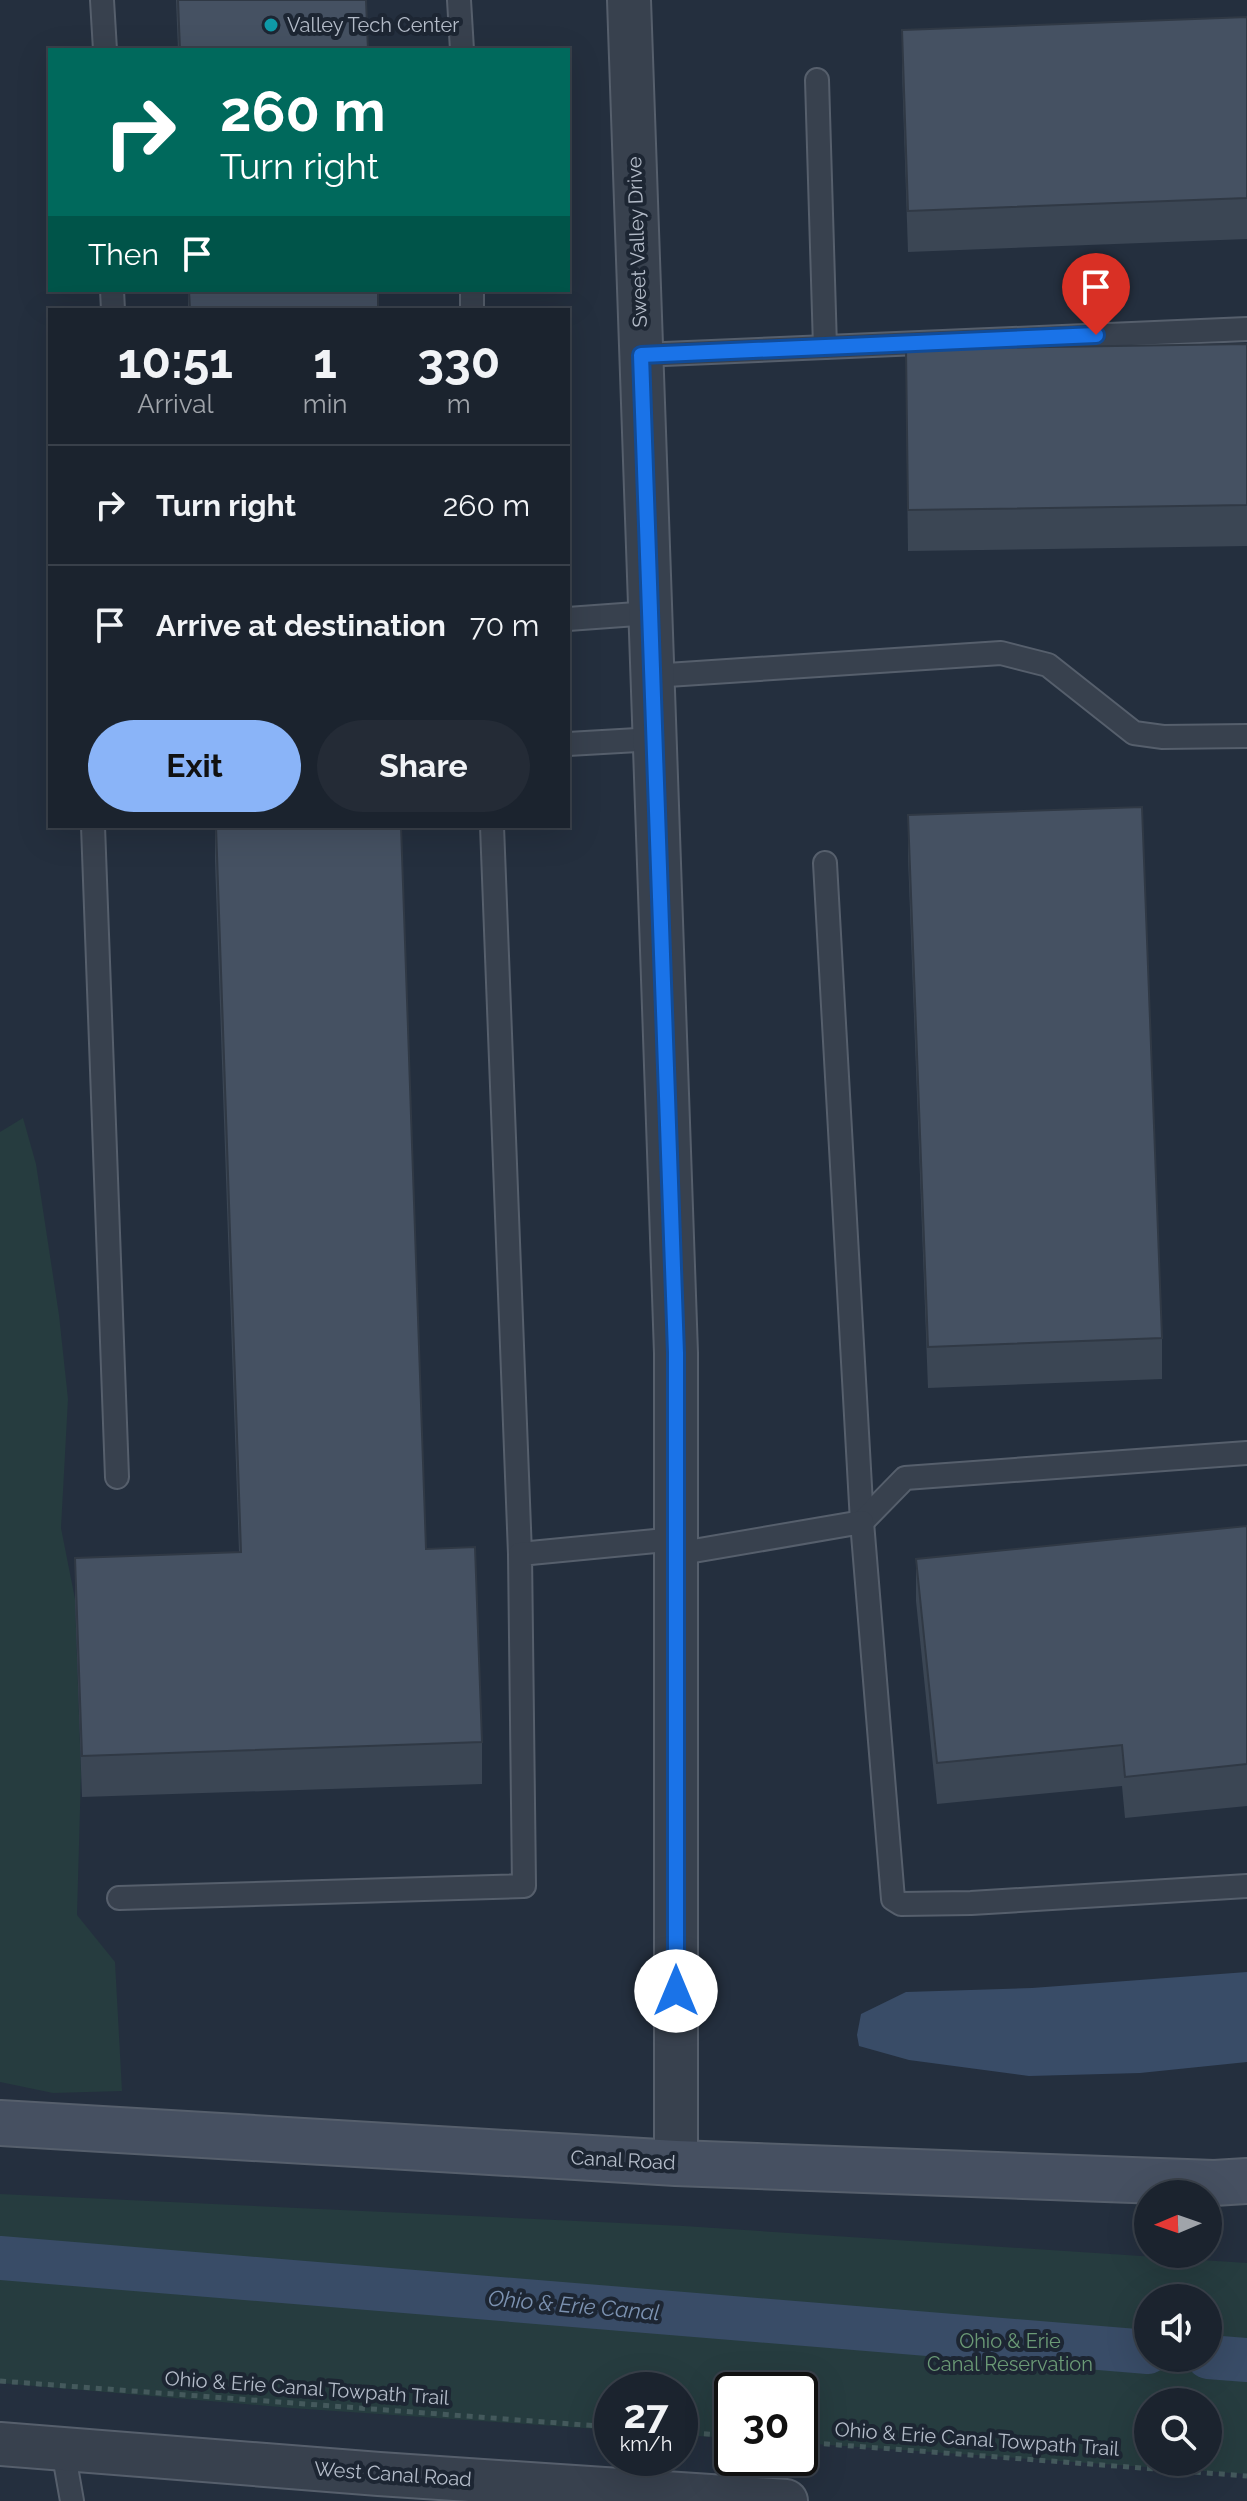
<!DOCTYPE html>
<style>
body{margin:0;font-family:Raleway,sans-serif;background:#242b36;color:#f1f3f6;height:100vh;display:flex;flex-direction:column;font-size:30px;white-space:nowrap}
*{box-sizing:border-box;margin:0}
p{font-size:26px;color:#a0a4aa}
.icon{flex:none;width:44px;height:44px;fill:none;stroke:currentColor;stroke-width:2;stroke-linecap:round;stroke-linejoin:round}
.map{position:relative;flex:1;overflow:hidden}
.drawer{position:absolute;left:48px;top:308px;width:522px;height:520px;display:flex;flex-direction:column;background:#1b232e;border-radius:0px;box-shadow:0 8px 32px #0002,0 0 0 2px #39404a}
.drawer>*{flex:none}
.hud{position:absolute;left:48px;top:48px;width:522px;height:244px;border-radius:0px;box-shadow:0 8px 32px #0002,0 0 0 2px #39404a;background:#00695c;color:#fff;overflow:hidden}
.needle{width:52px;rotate:268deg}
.controls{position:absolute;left:1134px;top:2180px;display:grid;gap:16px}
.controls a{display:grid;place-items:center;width:88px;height:88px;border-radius:50%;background:#1b232e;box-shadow:0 8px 32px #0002,0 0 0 2px #39404a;font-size:40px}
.speed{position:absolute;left:594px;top:2372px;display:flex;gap:16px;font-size:40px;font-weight:700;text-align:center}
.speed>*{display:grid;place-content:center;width:104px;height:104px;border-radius:50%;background:#1b232e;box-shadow:0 8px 32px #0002,0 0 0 2px #39404a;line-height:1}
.speed small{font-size:20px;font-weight:400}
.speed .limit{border:4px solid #111;border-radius:12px;background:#fff;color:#111}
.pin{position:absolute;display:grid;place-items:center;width:68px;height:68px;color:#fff;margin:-82px -34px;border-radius:50% 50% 50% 0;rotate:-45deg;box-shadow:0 0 8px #0007}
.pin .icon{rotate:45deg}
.me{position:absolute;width:88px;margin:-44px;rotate:0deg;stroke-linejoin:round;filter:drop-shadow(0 0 6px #0008)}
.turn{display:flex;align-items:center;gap:28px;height:168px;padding:0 40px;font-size:36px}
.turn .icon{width:104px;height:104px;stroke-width:2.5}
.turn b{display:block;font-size:56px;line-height:68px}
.then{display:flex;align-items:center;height:76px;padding:0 40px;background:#0003;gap:16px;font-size:30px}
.eta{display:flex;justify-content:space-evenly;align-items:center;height:136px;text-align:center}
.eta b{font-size:48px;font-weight:700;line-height:56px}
.primary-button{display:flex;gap:16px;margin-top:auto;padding:16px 40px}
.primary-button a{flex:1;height:92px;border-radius:48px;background:#8ab4f8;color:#111;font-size:32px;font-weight:700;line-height:92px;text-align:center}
.primary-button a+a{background:#242b36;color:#f1f3f6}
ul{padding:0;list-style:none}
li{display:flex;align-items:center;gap:24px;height:120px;padding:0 40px;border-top:2px solid #39404a}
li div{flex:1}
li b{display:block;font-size:30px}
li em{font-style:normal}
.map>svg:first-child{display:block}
.green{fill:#263c3f;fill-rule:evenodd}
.water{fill:#394c67}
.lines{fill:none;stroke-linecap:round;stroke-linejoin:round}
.canal{stroke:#394c67;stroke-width:44}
.lane-casing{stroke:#565f6c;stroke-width:26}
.street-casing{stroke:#565f6c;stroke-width:46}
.secondary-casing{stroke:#565f6c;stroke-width:48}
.path{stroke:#44595c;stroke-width:5;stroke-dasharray:6 6;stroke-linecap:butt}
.lane{stroke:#38414e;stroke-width:22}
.street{stroke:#38414e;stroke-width:42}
.secondary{stroke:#465061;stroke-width:44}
.wall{fill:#3b4654}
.building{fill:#455162;stroke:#303945;stroke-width:2}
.route-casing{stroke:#114b97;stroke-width:20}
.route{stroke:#1a73e8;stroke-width:14}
.culture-dot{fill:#0f9aa8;stroke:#1d2633;stroke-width:3}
.labels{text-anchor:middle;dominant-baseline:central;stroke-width:8;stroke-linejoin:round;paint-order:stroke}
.poi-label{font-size:20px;fill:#b4bcc9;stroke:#1d2633;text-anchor:start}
.street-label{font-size:20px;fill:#b4bcc9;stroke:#1d2633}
.park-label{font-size:20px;fill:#6b9a76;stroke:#1d2633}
.water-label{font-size:22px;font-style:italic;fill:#7c92b1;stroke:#1d2633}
</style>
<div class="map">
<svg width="1247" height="2501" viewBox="0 0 1247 2501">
<rect width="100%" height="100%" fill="#242f3e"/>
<!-- green -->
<g class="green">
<path d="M23 1118 36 1164 59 1315 68 1399 61 1528 75 1599 81 1774 77 1915 115 1962 122 2091 53 2093 0 2082V1132Z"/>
<path d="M0 2194 684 2226 1247 2263V2474L800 2443V2390H732V2438L680 2435V2390H612V2430L291 2408 0 2383ZM1148 2298H1208V2358H1148ZM1148 2402H1208V2462H1148Z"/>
</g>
<!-- water -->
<path class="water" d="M1247 1972V2062L1140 2073 1029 2076 909 2060 859 2046 857 2035 861 2014 906 1992 1032 1988Z"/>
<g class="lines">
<!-- canal -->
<g class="canal">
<path d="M0 2258 1148 2352"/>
<path d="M1208 2357 1247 2360"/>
</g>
<!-- lane casing -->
<g class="lane-casing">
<g id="lane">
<path d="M102 0 105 50"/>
<path d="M459 0 462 50"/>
<path d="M817 80 825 347"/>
<path d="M112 290 113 310"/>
<path d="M472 290V310"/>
<path d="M641 355 1247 329"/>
<path d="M568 619 650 613"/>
<path d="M652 676 1001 653 1048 665 1134 733 1163 737 1247 736"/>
<path d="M568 744 655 739"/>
<path d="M93 826 117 1477"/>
<path d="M492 826 520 1554"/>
<path d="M825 863 862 1522"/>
<path d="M862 1522 905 1478 1247 1453"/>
<path d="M676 1554 862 1522 893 1899 901 1904 971 1903 1247 1886"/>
<path d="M119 1898 524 1886 520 1554 676 1539"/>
<path d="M63 2450 72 2501"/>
</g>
</g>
<!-- street casing -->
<g class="street-casing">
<g id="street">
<path d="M629 0 676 1353V2163"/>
<path d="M0 2444 379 2474 786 2501"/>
</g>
</g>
<!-- secondary casing -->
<g class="secondary-casing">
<path id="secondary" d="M0 2123 676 2163 1214 2183 1247 2181"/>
</g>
<!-- path -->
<g class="path">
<path d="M0 2381 612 2427"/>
<path d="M680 2432 732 2436"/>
<path d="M800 2442 1247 2476"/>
</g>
<!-- lane -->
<use href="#lane" class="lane"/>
<!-- street -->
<use href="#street" class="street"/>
<!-- secondary -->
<use href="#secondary" class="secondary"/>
</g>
<!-- wall -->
<g class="wall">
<path d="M176 0H366L368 50H178Z"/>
<path d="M1247 17V239L908 252 902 72V30Z"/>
<rect x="188" y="290" width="190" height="20"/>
<path d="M1247 344V546L908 551 906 390Z"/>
<path d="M908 815 1162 1338V1379L928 1388 908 857Z"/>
<path d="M215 826 482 1742V1784L82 1797 75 1599V1558L239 1552 215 862Z"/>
<path d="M1247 1526V1806L1125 1818 1122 1786 937 1804 916 1601V1559Z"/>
</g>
<!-- building -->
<g class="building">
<path d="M178 0H366L368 50H180Z"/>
<path d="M1247 17V198L908 211 902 30Z"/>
<path d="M189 290H378V310H190Z"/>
<path d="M1247 344V505L908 510 906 349Z"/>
<path d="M1142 807 1162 1338 928 1347 908 815Z"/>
<path d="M216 826H401L426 1549 475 1547 482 1742 82 1756 75 1558 241 1552Z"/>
<path d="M1247 1526V1764L1125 1777 1122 1745 937 1763 916 1559Z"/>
</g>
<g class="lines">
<!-- route casing -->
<g class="route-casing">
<path id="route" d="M676 1991V1353L641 355 1096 335"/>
</g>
<!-- route -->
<use href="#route" class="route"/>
</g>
<!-- markers -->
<circle class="culture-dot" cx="271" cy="25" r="8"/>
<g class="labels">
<!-- poi labels -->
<g class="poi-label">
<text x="287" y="25">Valley Tech Center</text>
</g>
<!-- street labels -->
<g class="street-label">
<text transform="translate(637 242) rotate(-92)">Sweet Valley Drive</text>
<text transform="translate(623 2160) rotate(3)">Canal Road</text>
<text transform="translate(307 2388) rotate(4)">Ohio &amp; Erie Canal Towpath Trail</text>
<text transform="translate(977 2439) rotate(4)">Ohio &amp; Erie Canal Towpath Trail</text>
<text transform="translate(393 2474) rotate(4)">West Canal Road</text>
</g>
<!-- park labels -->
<g class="park-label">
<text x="1010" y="2341">Ohio &amp; Erie<tspan x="1010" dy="23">Canal Reservation</tspan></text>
</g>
<!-- water labels -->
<g class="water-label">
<text transform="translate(574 2305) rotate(5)">Ohio &amp; Erie Canal</text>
</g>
</g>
</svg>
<div class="controls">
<a><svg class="needle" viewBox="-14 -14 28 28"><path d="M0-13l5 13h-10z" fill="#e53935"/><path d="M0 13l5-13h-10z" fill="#a0a4aa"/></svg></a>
<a><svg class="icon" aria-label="sound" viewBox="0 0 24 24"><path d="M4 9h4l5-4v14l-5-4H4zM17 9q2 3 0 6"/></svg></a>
<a><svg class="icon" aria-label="search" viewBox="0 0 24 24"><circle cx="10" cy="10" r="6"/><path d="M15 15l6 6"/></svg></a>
</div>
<div class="speed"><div>27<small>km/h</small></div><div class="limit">30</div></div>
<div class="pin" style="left:1096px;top:335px;background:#d93025"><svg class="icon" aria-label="arrive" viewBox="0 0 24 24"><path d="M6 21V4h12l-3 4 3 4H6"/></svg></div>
<svg class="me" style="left:676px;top:1991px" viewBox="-20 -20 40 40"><circle r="19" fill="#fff"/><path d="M0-13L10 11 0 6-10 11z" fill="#1a73e8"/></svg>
<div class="hud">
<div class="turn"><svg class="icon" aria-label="right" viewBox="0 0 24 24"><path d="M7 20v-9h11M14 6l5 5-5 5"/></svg><div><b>260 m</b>Turn right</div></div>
<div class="then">Then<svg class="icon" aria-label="arrive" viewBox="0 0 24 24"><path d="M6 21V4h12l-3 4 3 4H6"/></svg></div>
</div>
<section class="drawer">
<div class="eta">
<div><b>10:51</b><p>Arrival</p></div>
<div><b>1</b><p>min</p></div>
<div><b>330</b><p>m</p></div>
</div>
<ul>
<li><svg class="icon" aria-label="right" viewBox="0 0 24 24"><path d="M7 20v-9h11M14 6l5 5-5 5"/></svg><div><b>Turn right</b></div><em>260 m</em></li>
<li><svg class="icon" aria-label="arrive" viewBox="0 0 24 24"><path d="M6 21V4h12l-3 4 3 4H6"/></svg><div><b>Arrive at destination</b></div><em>70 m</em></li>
</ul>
<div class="primary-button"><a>Exit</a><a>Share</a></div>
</section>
</div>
